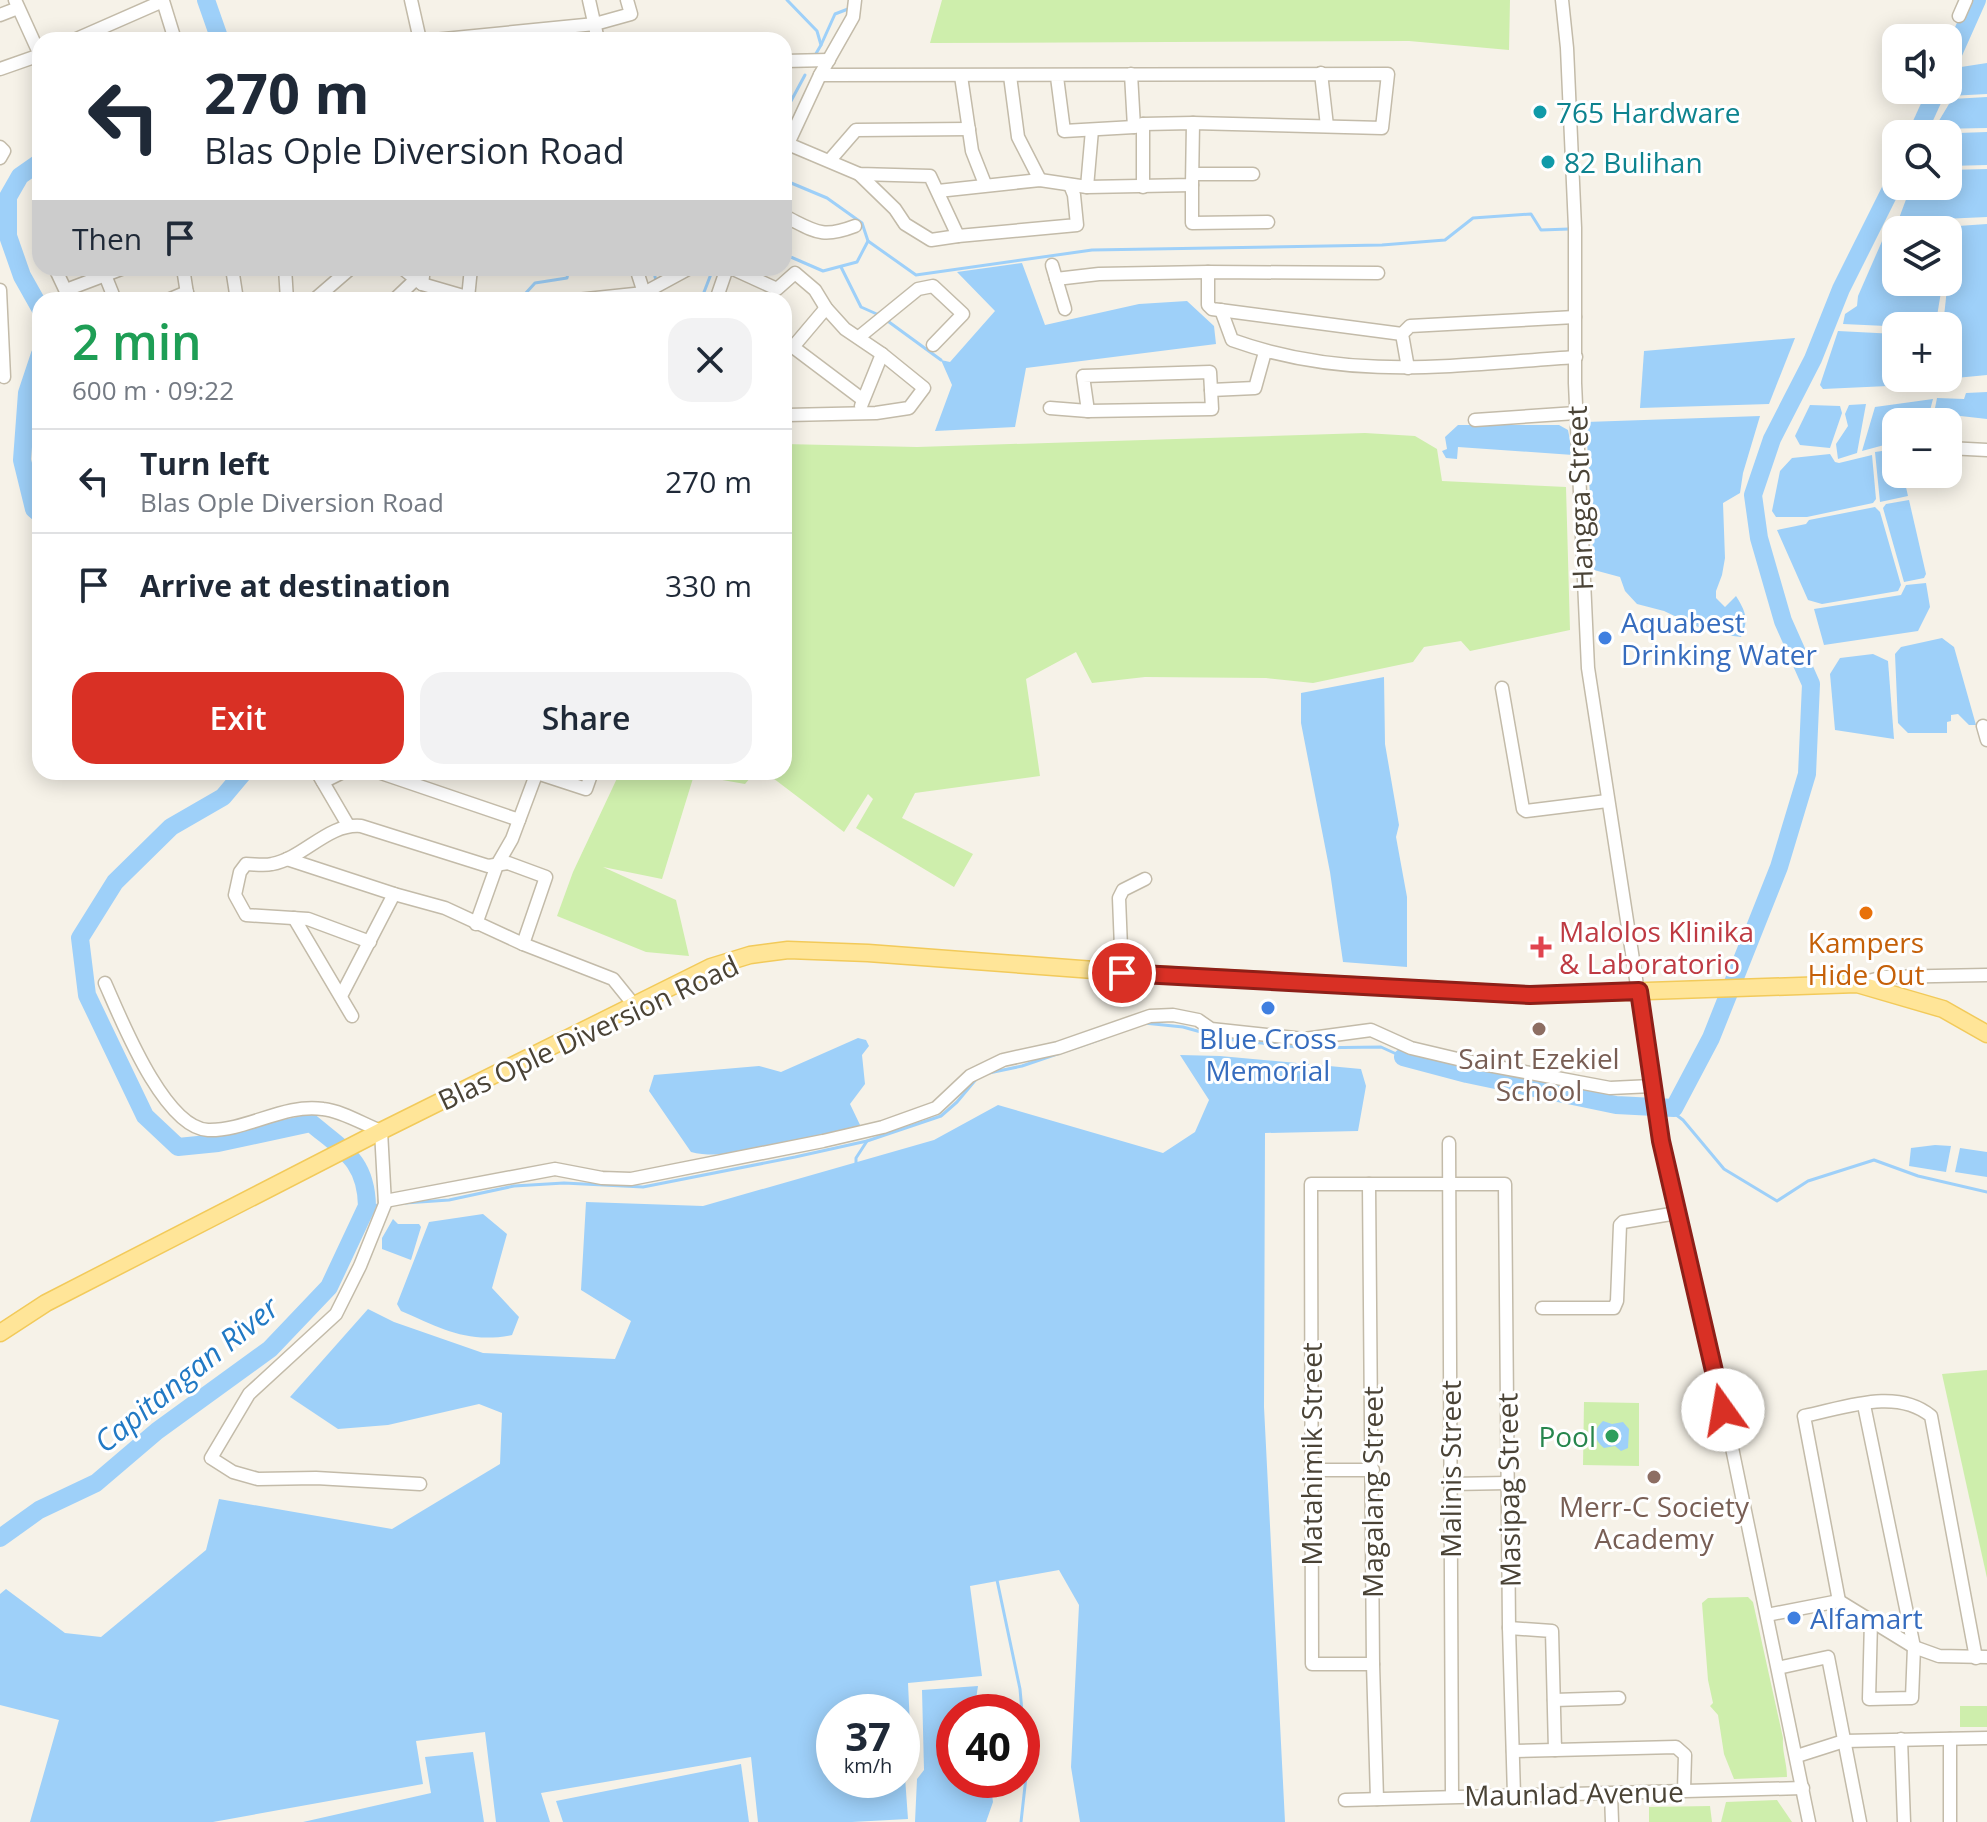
<!DOCTYPE html>
<meta charset="utf-8">
<style>
body{margin:0;font-family:"Open Sans",sans-serif;background:#f2f2f3;color:#1f2937;height:100vh;display:flex;flex-direction:column;font-size:30px;white-space:nowrap}
*{box-sizing:border-box;margin:0}
p{font-size:26px;color:#747a83}
.icon{flex:none;width:44px;height:44px;fill:none;stroke:currentColor;stroke-width:2;stroke-linecap:round;stroke-linejoin:round}
.map{position:relative;flex:1;overflow:hidden}
.sheet{position:absolute;left:32px;top:292px;width:760px;height:488px;display:flex;flex-direction:column;background:#fff;border-radius:24px;box-shadow:0 4px 20px #0003}
.sheet>*{flex:none}
.guide{position:absolute;left:32px;top:32px;width:760px;height:244px;border-radius:24px;box-shadow:0 4px 20px #0003;background:#fff;color:#1f2937;overflow:hidden}
.buttons{position:absolute;left:1882px;top:24px;display:grid;gap:16px}
.buttons a{display:grid;place-items:center;width:80px;height:80px;border-radius:16px;background:#fff;box-shadow:0 4px 20px #0003;font-size:40px}
.speed{position:absolute;left:816px;top:1694px;display:flex;gap:16px;font-size:40px;font-weight:700;text-align:center}
.speed>*{display:grid;place-content:center;width:104px;height:104px;border-radius:50%;background:#fff;box-shadow:0 4px 20px #0003;line-height:1}
.speed small{font-size:20px;font-weight:400}
.speed .limit{border:12px solid #d22;background:#fff;color:#111}
.pin{position:absolute;display:grid;place-items:center;width:68px;height:68px;color:#fff;margin:-34px;border:4px solid #fff;border-radius:50%;box-shadow:0 2px 8px #0007}
.me{position:absolute;width:88px;margin:-44px;rotate:347deg;stroke-linejoin:round;filter:drop-shadow(0 0 6px #0008)}
.turn{display:flex;align-items:center;gap:28px;height:168px;padding:0 40px;font-size:36px}
.turn .icon{width:104px;height:104px;stroke-width:2.5}
.turn b{display:block;font-size:56px;line-height:68px}
.then{display:flex;align-items:center;height:76px;padding:0 40px;background:#0003;gap:16px;font-size:30px}
.round{display:grid;place-items:center;flex:none;width:84px;height:84px;border-radius:24px;background:#f2f2f3}
.summary{display:flex;align-items:center;justify-content:space-between;height:136px;padding:0 40px}
h1{font-size:48px;font-weight:600;line-height:60px;color:#1e9e55}
.primary-button{display:flex;gap:16px;margin-top:auto;padding:16px 40px}
.primary-button a{flex:1;height:92px;border-radius:24px;background:#d93025;color:#fff;font-size:32px;font-weight:600;line-height:92px;text-align:center}
.primary-button a+a{background:#f2f2f3;color:#1f2937}
ul{padding:0;list-style:none}
li{display:flex;align-items:center;gap:24px;height:104px;padding:0 40px;border-top:2px solid #e0e1e3}
li div{flex:1}
li b{display:block;font-size:30px}
li em{font-style:normal}
.map>svg:first-child{display:block}
.green{fill:#ceeeac}
.water{fill:#9ed0f9;fill-rule:evenodd}
.lines{fill:none;stroke-linecap:round;stroke-linejoin:round}
.stream{stroke:#9ed0f9;stroke-width:3}
.river{stroke:#9ed0f9;stroke-width:18}
.minor-casing{stroke:#c3bba9;stroke-width:15}
.major-casing{stroke:#f2ca5a;stroke-width:19}
.minor{stroke:#fff;stroke-width:12}
.major{stroke:#ffe598;stroke-width:16}
.route-casing{stroke:#8d1f18;stroke-width:20}
.route{stroke:#d93025;stroke-width:14}
.culture-dot{fill:#0f9aa8;stroke:#fff;stroke-width:3}
.shop-dot{fill:#3f7fe0;stroke:#fff;stroke-width:3}
.food-dot{fill:#e8710a;stroke:#fff;stroke-width:3}
.health-dot{fill:#e0444e;stroke:#fff;stroke-width:3}
.education-dot{fill:#8d6e63;stroke:#fff;stroke-width:3}
.leisure-dot{fill:#2e9e5b;stroke:#fff;stroke-width:3}
.labels{text-anchor:middle;dominant-baseline:central;stroke-width:6;stroke-linejoin:round;paint-order:stroke}
.culture-label{font-size:28px;fill:#0d838f;stroke:#fff;text-anchor:start}
.street-label{font-size:28px;fill:#4a4336;stroke:#fff}
.shop-label{font-size:28px;fill:#366cbe;stroke:#fff;text-anchor:start}
.health-label{font-size:28px;fill:#be3a42;stroke:#fff;text-anchor:start}
.food-label{font-size:28px;fill:#c56008;stroke:#fff}
.education-label{font-size:28px;fill:#785e54;stroke:#fff}
.leisure-label{font-size:28px;fill:#27864d;stroke:#fff;text-anchor:end}
.water-label{font-size:30px;font-style:italic;fill:#2179c4;stroke:#fff}
</style>
<div class="map">
<svg width="1987" height="1822" viewBox="0 0 1987 1822">
<rect width="100%" height="100%" fill="#f6f2e8"/>
<!-- green -->
<g class="green">
<path d="M942 0H1510L1509 50 1409 41 930 43Z"/>
<path d="M1365 433 1415 436 1437 449 1442 481 1566 487 1570 630 1470 651 1461 641 1424 647 1413 662 1313 683 1266 678 1145 677 1092 683 1076 652 1026 679 1040 776 915 793 902 818 973 854 954 887 856 828 873 799 868 794 844 832 765 772H784V444L917 447Z"/>
<path d="M620 772H755L745 784 694 775 662 879 603 867 676 900 689 956 646 952 557 916 573 872Z"/>
<path d="M1987 1370V1578L1942 1374Z"/>
<path d="M1584 1402 1639 1403V1466L1583 1465Z"/>
<path d="M1748 1597 1753 1602 1783 1738C1782 1752 1787 1763 1787 1777L1734 1779 1724 1754 1718 1715 1710 1706 1713 1703 1708 1680 1702 1603 1708 1598Z"/>
<rect x="1960" y="1706" width="27" height="21"/>
<path d="M1777 1800 1792 1822H1721L1726 1802Z"/>
<path d="M1710 1806 1712 1822H1649V1807Z"/>
</g>
<!-- water -->
<g class="water">
<path d="M1987 63V94L1949 96 1961 67Z"/>
<path d="M1987 97V128L1934 129 1952 99Z"/>
<path d="M1987 132V165L1948 166V134H1930Z"/>
<path d="M1987 169V217L1898 221 1911 186H1948V170Z"/>
<path d="M1987 224V375L1935 380 1948 378V326H1943L1951 251 1958 226Z"/>
<path d="M1886 232H1896V282H1937V284L1945 287 1944 290H1939L1941 292 1936 322 1921 320 1919 326H1896V329L1886 326 1843 324 1845 314 1857 306 1858 296Z"/>
<path d="M1022 263 1045 325 1139 304 1187 301 1214 326 1216 344 1026 368 1015 427 935 431 952 385 941 360 950 362 995 311 957 272Z"/>
<path d="M1838 331 1896 334V378L1924 379 1888 386 1823 389 1820 385Z"/>
<path d="M1795 338 1769 404 1640 408 1644 351Z"/>
<path d="M1987 392V419L1934 413 1937 398 1964 399 1966 393Z"/>
<path d="M1933 399 1928 418 1907 422V415H1897L1888 444 1862 451 1875 407Z"/>
<path d="M1866 404 1857 453 1838 459 1836 444 1848 426 1845 414 1849 405Z"/>
<path d="M1810 405 1840 406 1842 413 1830 448 1800 445 1795 436Z"/>
<path d="M1760 416 1743 473 1740 493 1723 503 1725 558 1722 575 1716 591V598L1725 607 1736 596C1746 612 1749 620 1741 637L1711 633 1664 611 1637 604 1625 591 1620 577 1594 570 1586 422Z"/>
<path d="M1458 425H1559L1568 430 1573 455 1458 447 1457 459 1446 458 1442 451 1447 449 1445 437Z"/>
<path d="M1896 449V474H1903L1908 496 1880 502 1875 452Z"/>
<path d="M1830 454 1835 462 1839 463 1872 455 1876 499 1873 503 1807 517H1776L1772 511 1780 471 1792 458Z"/>
<path d="M1909 500 1926 574 1924 578 1904 582 1883 508 1886 504Z"/>
<path d="M1875 507 1880 512 1901 585 1898 591 1822 604 1808 600 1777 530 1806 524 1809 520Z"/>
<path d="M1926 583 1930 607 1918 631 1824 645 1814 609 1901 595 1906 585Z"/>
<path d="M1942 638 1954 647 1976 725H1969L1958 714 1951 715V721L1947 722V733H1908L1898 723 1895 654 1901 647Z"/>
<path d="M1873 654 1888 661 1894 739 1835 730 1830 674 1840 658Z"/>
<path d="M1384 677 1385 744 1399 825 1396 837 1407 897V967L1343 962 1330 872 1301 723V693Z"/>
<path d="M858 1038 866 1040 869 1046 862 1055 865 1084 850 1104 861 1127C817 1136 732 1163 691 1152L649 1091 654 1075 759 1066 781 1072Z"/>
<path d="M1180 1055 1220 1056 1361 1069 1366 1086 1358 1131 1265 1133 1264 1407 1285 1822H1080L1071 1767 1079 1605 1059 1570 970 1586 982 1676 908 1683 912 1769 905 1777 908 1819 852 1822H758L751 1757 541 1793 550 1822H496L485 1732 416 1741 423 1784 213 1822H30L59 1720 0 1705V1594L6 1589 65 1633 101 1637 206 1550 219 1499 392 1529 500 1464 502 1413 479 1404 388 1425 338 1429 290 1397 368 1309 394 1322 483 1353 615 1359 631 1321 581 1290 586 1202 703 1206 934 1140 998 1105 1163 1153 1195 1132 1209 1100ZM834 1712H902V1780H834Z"/>
<path d="M1935 1145 1951 1146 1946 1172 1909 1166 1911 1148Z"/>
<path d="M1960 1148 1987 1152V1177L1955 1172Z"/>
<path d="M483 1214 507 1234 492 1288 519 1317 512 1335C467 1344 441 1328 401 1311L397 1304 429 1222Z"/>
<path d="M393 1219 398 1224H419L421 1227 411 1260 382 1249V1238Z"/>
<path d="M1603 1421 1612 1424 1623 1422 1629 1429 1628 1448 1621 1451 1615 1446 1604 1448C1593 1438 1593 1431 1603 1421Z"/>
<path d="M978 1686 974 1712H954V1780H990L993 1802 986 1822H915L917 1779 924 1770 922 1690Z"/>
<path d="M473 1752 484 1822H303L431 1793 425 1757Z"/>
<path d="M741 1764 749 1822H563L556 1801Z"/>
</g>
<g class="lines">
<!-- stream -->
<g class="stream">
<path d="M787 0 817 31 821 45 814 57"/>
<path d="M821 45 835 14 848 9"/>
<path d="M784 114 805 75"/>
<path d="M784 180 827 198 862 223 868 241 857 262 823 271 784 254"/>
<path d="M868 241 916 275 1092 250 1382 245 1445 240 1473 218 1531 214 1541 230 1569 229"/>
<path d="M841 267 861 307 879 315"/>
<path d="M653 268 656 281"/>
<path d="M525 294 535 283 567 278 569 268"/>
<path d="M667 297 675 300"/>
<path d="M701 300 711 274"/>
<path d="M889 322 941 360"/>
<path d="M1144 1023 1183 1027 1226 1039 1305 1048 1381 1047 1403 1057"/>
<path d="M989 1073 1022 1066 1104 1038"/>
<path d="M1667 1108 1683 1120 1724 1169 1777 1201 1808 1181 1874 1160 1918 1176 1987 1192"/>
<path d="M856 1166V1158L867 1141"/>
<path d="M405 1203 449 1200 514 1186 564 1183 643 1187 795 1157 867 1141 941 1116 957 1102 978 1077"/>
<path d="M367 1206 381 1205"/>
<path d="M997 1580 1020 1689 1022 1712"/>
<path d="M1021 1822 1026 1777 1022 1717"/>
</g>
<!-- river -->
<g class="river">
<path d="M206 0 220 40"/>
<path d="M1948 65 1977 0"/>
<path d="M1917 134 1937 90"/>
<path d="M40 162 20 176 8 197V236L22 276 40 308"/>
<path d="M40 354 27 393 22 460 34 509 40 514"/>
<path d="M1403 1057 1467 1074 1616 1105 1674 1108 1711 1038 1779 867 1807 774 1811 684 1783 621 1759 538 1753 495 1772 439 1813 359 1841 289 1896 179"/>
<path d="M0 1538 39 1510 96 1483 157 1431 270 1349 329 1287 367 1206C366 1160 343 1150 311 1123L218 1143 178 1147 145 1116 87 995 80 938 115 882 171 827 223 797 244 772"/>
</g>
<!-- minor casing -->
<g class="minor-casing">
<g id="minor">
<path d="M15 0 40 55"/>
<path d="M411 0 420 40"/>
<path d="M589 0 598 40"/>
<path d="M855 0 853 17 820 75 1388 74 1382 128 1193 123 1143 124 1134 127 1064 131 1057 77"/>
<path d="M1562 0 1567 48 1575 228V383L1588 668 1661 1141 1730 1438 1809 1822"/>
<path d="M0 15 18 8"/>
<path d="M1959 16 1966 0"/>
<path d="M74 40 163 1 175 40"/>
<path d="M434 40 595 24 631 14 627 0"/>
<path d="M784 61 829 60"/>
<path d="M0 69 40 55"/>
<path d="M1321 73 1327 126"/>
<path d="M1131 74 1134 127"/>
<path d="M961 76 972 151 985 184"/>
<path d="M1010 76 1018 137 1040 180"/>
<path d="M1143 124V187"/>
<path d="M788 144 859 174 930 176 958 236 1077 225 1074 195 1070 185"/>
<path d="M0 147 4 151 0 158"/>
<path d="M786 148 820 75"/>
<path d="M830 160 856 130 969 129"/>
<path d="M859 174 895 209 905 224 931 240 958 236"/>
<path d="M1193 174H1253"/>
<path d="M1192 185V223L1268 222"/>
<path d="M1087 187 1092 130"/>
<path d="M938 191 1040 180 1087 187 1192 185 1193 123"/>
<path d="M784 216C815 231 821 239 855 226"/>
<path d="M1052 265 1065 309"/>
<path d="M55 268 70 300"/>
<path d="M183 268 188 300"/>
<path d="M232 268 237 300"/>
<path d="M285 268 287 300"/>
<path d="M402 268 422 284 477 300"/>
<path d="M636 268 644 293"/>
<path d="M731 268 777 289 795 273 815 290 826 308 845 329 882 354 924 388 909 408 876 413 787 415"/>
<path d="M1378 273 1208 272V305L1212 309 1402 334"/>
<path d="M105 275 115 300"/>
<path d="M1056 279 1099 274 1208 272"/>
<path d="M422 284 424 268"/>
<path d="M0 290 4 377"/>
<path d="M66 290 124 268"/>
<path d="M468 298 471 268"/>
<path d="M168 300 187 292"/>
<path d="M314 300 351 268"/>
<path d="M394 300 415 280"/>
<path d="M577 300 644 293 690 268"/>
<path d="M716 300 727 268"/>
<path d="M826 308 793 347 862 399"/>
<path d="M1221 310 1232 340C1349 382 1455 365 1576 357"/>
<path d="M859 337 918 289 933 286 963 314 933 345"/>
<path d="M1408 368 1402 334 1410 326 1575 317"/>
<path d="M861 406 882 354"/>
<path d="M1050 408 1088 411 1212 409 1211 390 1255 388 1265 352"/>
<path d="M1088 411 1083 376 1210 372 1211 390"/>
<path d="M1475 420 1576 413"/>
<path d="M1948 448 1987 450"/>
<path d="M1502 688 1523 809 1526 811 1607 801"/>
<path d="M1983 726 1987 740"/>
<path d="M317 772 348 825"/>
<path d="M378 772 519 820"/>
<path d="M534 772 586 789 592 772"/>
<path d="M323 782 343 772"/>
<path d="M287 859 394 894 445 908 523 944 613 979 634 1005"/>
<path d="M294 918 352 1016"/>
<path d="M476 924 497 865 512 839 537 772"/>
<path d="M370 942 308 919 246 915 235 895 240 872 246 864C254 864 264 866 272 864 304 858 328 823 361 826L488 866 508 863 546 877 523 944"/>
<path d="M1122 973 1119 898 1123 890 1145 879"/>
<path d="M105 983C121 1019 164 1128 208 1130 247 1131 284 1103 323 1109 342 1111 363 1124 381 1131L385 1204 360 1266 336 1314 249 1394 211 1458 233 1472 258 1479 316 1478 420 1484"/>
<path d="M1857 984 1884 977 1987 975"/>
<path d="M341 996 394 894"/>
<path d="M1449 1143 1452 1795"/>
<path d="M1369 1184 1373 1664 1377 1799"/>
<path d="M385 1201 555 1169 602 1178 631 1179 823 1141 883 1127 936 1108 970 1076 1003 1060 1058 1048 1150 1016 1173 1015 1198 1020 1211 1029 1304 1039 1371 1030 1411 1048 1466 1061 1610 1088 1652 1086"/>
<path d="M1542 1308H1614L1617 1301 1620 1225 1623 1222 1677 1213"/>
<path d="M1864 1405 1914 1647 1912 1698 1869 1699 1871 1621"/>
<path d="M1311 1470H1373"/>
<path d="M1450 1484 1508 1483"/>
<path d="M1839 1601 1804 1416C1844 1408 1896 1387 1931 1416L1976 1658"/>
<path d="M1767 1615 1839 1601 1914 1647 1939 1656 1987 1657"/>
<path d="M1509 1628 1552 1631 1555 1750 1676 1747 1685 1755 1684 1790"/>
<path d="M1373 1664H1312L1311 1184H1505L1509 1628 1514 1795"/>
<path d="M1778 1668 1828 1657 1860 1822"/>
<path d="M1554 1700 1619 1698"/>
<path d="M1901 1739 1904 1822"/>
<path d="M1513 1751 1555 1750"/>
<path d="M1797 1756 1844 1741 1987 1738"/>
<path d="M1611 1794 1612 1822"/>
<path d="M1345 1800 1803 1788"/>
<path d="M1950 1822V1739"/>
</g>
</g>
<!-- major casing -->
<g class="major-casing">
<path id="major" d="M0 1333 46 1303 381 1131 711 967 750 955 788 950 868 953 1147 974 1530 995 1857 984 1943 1009 1987 1034"/>
</g>
<!-- minor -->
<use href="#minor" class="minor"/>
<!-- major -->
<use href="#major" class="major"/>
</g>
<g class="lines">
<!-- route casing -->
<g class="route-casing">
<path id="route" d="M1122 973 1530 995 1639 991 1661 1141 1723 1410"/>
</g>
<!-- route -->
<use href="#route" class="route"/>
</g>
<!-- markers -->
<g class="culture-dot">
<circle cx="1540" cy="112" r="8"/>
<circle cx="1548" cy="162" r="8"/>
</g>
<g class="shop-dot">
<circle cx="1605" cy="638" r="8"/>
<circle cx="1268" cy="1008" r="8"/>
<circle cx="1794" cy="1618" r="8"/>
</g>
<circle class="food-dot" cx="1866" cy="913" r="8"/>
<path class="health-dot" d="M1537 935h8v8h8v8h-8v8h-8v-8h-8v-8h8z"/>
<g class="education-dot">
<circle cx="1539" cy="1029" r="8"/>
<circle cx="1654" cy="1477" r="8"/>
</g>
<circle class="leisure-dot" cx="1612" cy="1436" r="8"/>
<g class="labels">
<!-- culture labels -->
<g class="culture-label">
<text x="1556" y="112">765 Hardware</text>
<text x="1564" y="162">82 Bulihan</text>
</g>
<!-- street labels -->
<g class="street-label">
<text transform="translate(1579 498) rotate(-92)">Hangga Street</text>
<text transform="translate(588 1032) rotate(-25)">Blas Ople Diversion Road</text>
<text transform="translate(1311 1454) rotate(-90)">Matahimik Street</text>
<text transform="translate(1450 1469) rotate(-90)">Malinis Street</text>
<text transform="translate(1508 1490) rotate(-91)">Masipag Street</text>
<text transform="translate(1372 1492) rotate(-90)">Magalang Street</text>
<text transform="translate(1574 1793) rotate(-1)">Maunlad Avenue</text>
</g>
<!-- shop labels -->
<g class="shop-label">
<text x="1621" y="622">Aquabest<tspan x="1621" dy="32">Drinking Water</tspan></text>
<text x="1268" y="1038" text-anchor="middle">Blue Cross<tspan x="1268" dy="32">Memorial</tspan></text>
<text x="1810" y="1618">Alfamart</text>
</g>
<!-- health labels -->
<g class="health-label">
<text x="1559" y="931">Malolos Klinika<tspan x="1559" dy="32">&amp; Laboratorio</tspan></text>
</g>
<!-- food labels -->
<g class="food-label">
<text x="1866" y="942">Kampers<tspan x="1866" dy="32">Hide Out</tspan></text>
</g>
<!-- education labels -->
<g class="education-label">
<text x="1539" y="1058">Saint Ezekiel<tspan x="1539" dy="32">School</tspan></text>
<text x="1654" y="1506">Merr-C Society<tspan x="1654" dy="32">Academy</tspan></text>
</g>
<!-- leisure labels -->
<g class="leisure-label">
<text x="1596" y="1436">Pool</text>
</g>
<!-- water labels -->
<g class="water-label">
<text transform="translate(186 1374) rotate(-39)">Capitangan River</text>
</g>
</g>
</svg>
<div class="buttons">
<a><svg class="icon" aria-label="sound" viewBox="0 0 24 24"><path d="M4 9h4l5-4v14l-5-4H4zM17 9q2 3 0 6"/></svg></a>
<a><svg class="icon" aria-label="search" viewBox="0 0 24 24"><circle cx="10" cy="10" r="6"/><path d="M15 15l6 6"/></svg></a>
<a><svg class="icon" aria-label="layers" viewBox="0 0 24 24"><path d="M12 4l9 5-9 5-9-5zM3 14l9 5 9-5"/></svg></a>
<a>+</a>
<a>−</a>
</div>
<div class="speed"><div>37<small>km/h</small></div><div class="limit">40</div></div>
<div class="pin" style="left:1122px;top:973px;background:#d93025"><svg class="icon" aria-label="arrive" viewBox="0 0 24 24"><path d="M6 21V4h12l-3 4 3 4H6"/></svg></div>
<svg class="me" style="left:1723px;top:1410px" viewBox="-20 -20 40 40"><circle r="19" fill="#fff"/><path d="M0-13L10 11 0 6-10 11z" fill="#d93025"/></svg>
<div class="guide">
<div class="turn"><svg class="icon" aria-label="left" viewBox="0 0 24 24"><path d="M17 20v-9H6M10 6l-5 5 5 5"/></svg><div><b>270 m</b>Blas Ople Diversion Road</div></div>
<div class="then">Then<svg class="icon" aria-label="arrive" viewBox="0 0 24 24"><path d="M6 21V4h12l-3 4 3 4H6"/></svg></div>
</div>
<section class="sheet">
<div class="summary"><div><h1>2 min</h1><p>600 m · 09:22</p></div><a class="round"><svg class="icon" aria-label="close" viewBox="0 0 24 24"><path d="M6 6l12 12M18 6L6 18"/></svg></a></div>
<ul>
<li><svg class="icon" aria-label="left" viewBox="0 0 24 24"><path d="M17 20v-9H6M10 6l-5 5 5 5"/></svg><div><b>Turn left</b><p>Blas Ople Diversion Road</p></div><em>270 m</em></li>
<li><svg class="icon" aria-label="arrive" viewBox="0 0 24 24"><path d="M6 21V4h12l-3 4 3 4H6"/></svg><div><b>Arrive at destination</b></div><em>330 m</em></li>
</ul>
<div class="primary-button"><a>Exit</a><a>Share</a></div>
</section>
</div>
